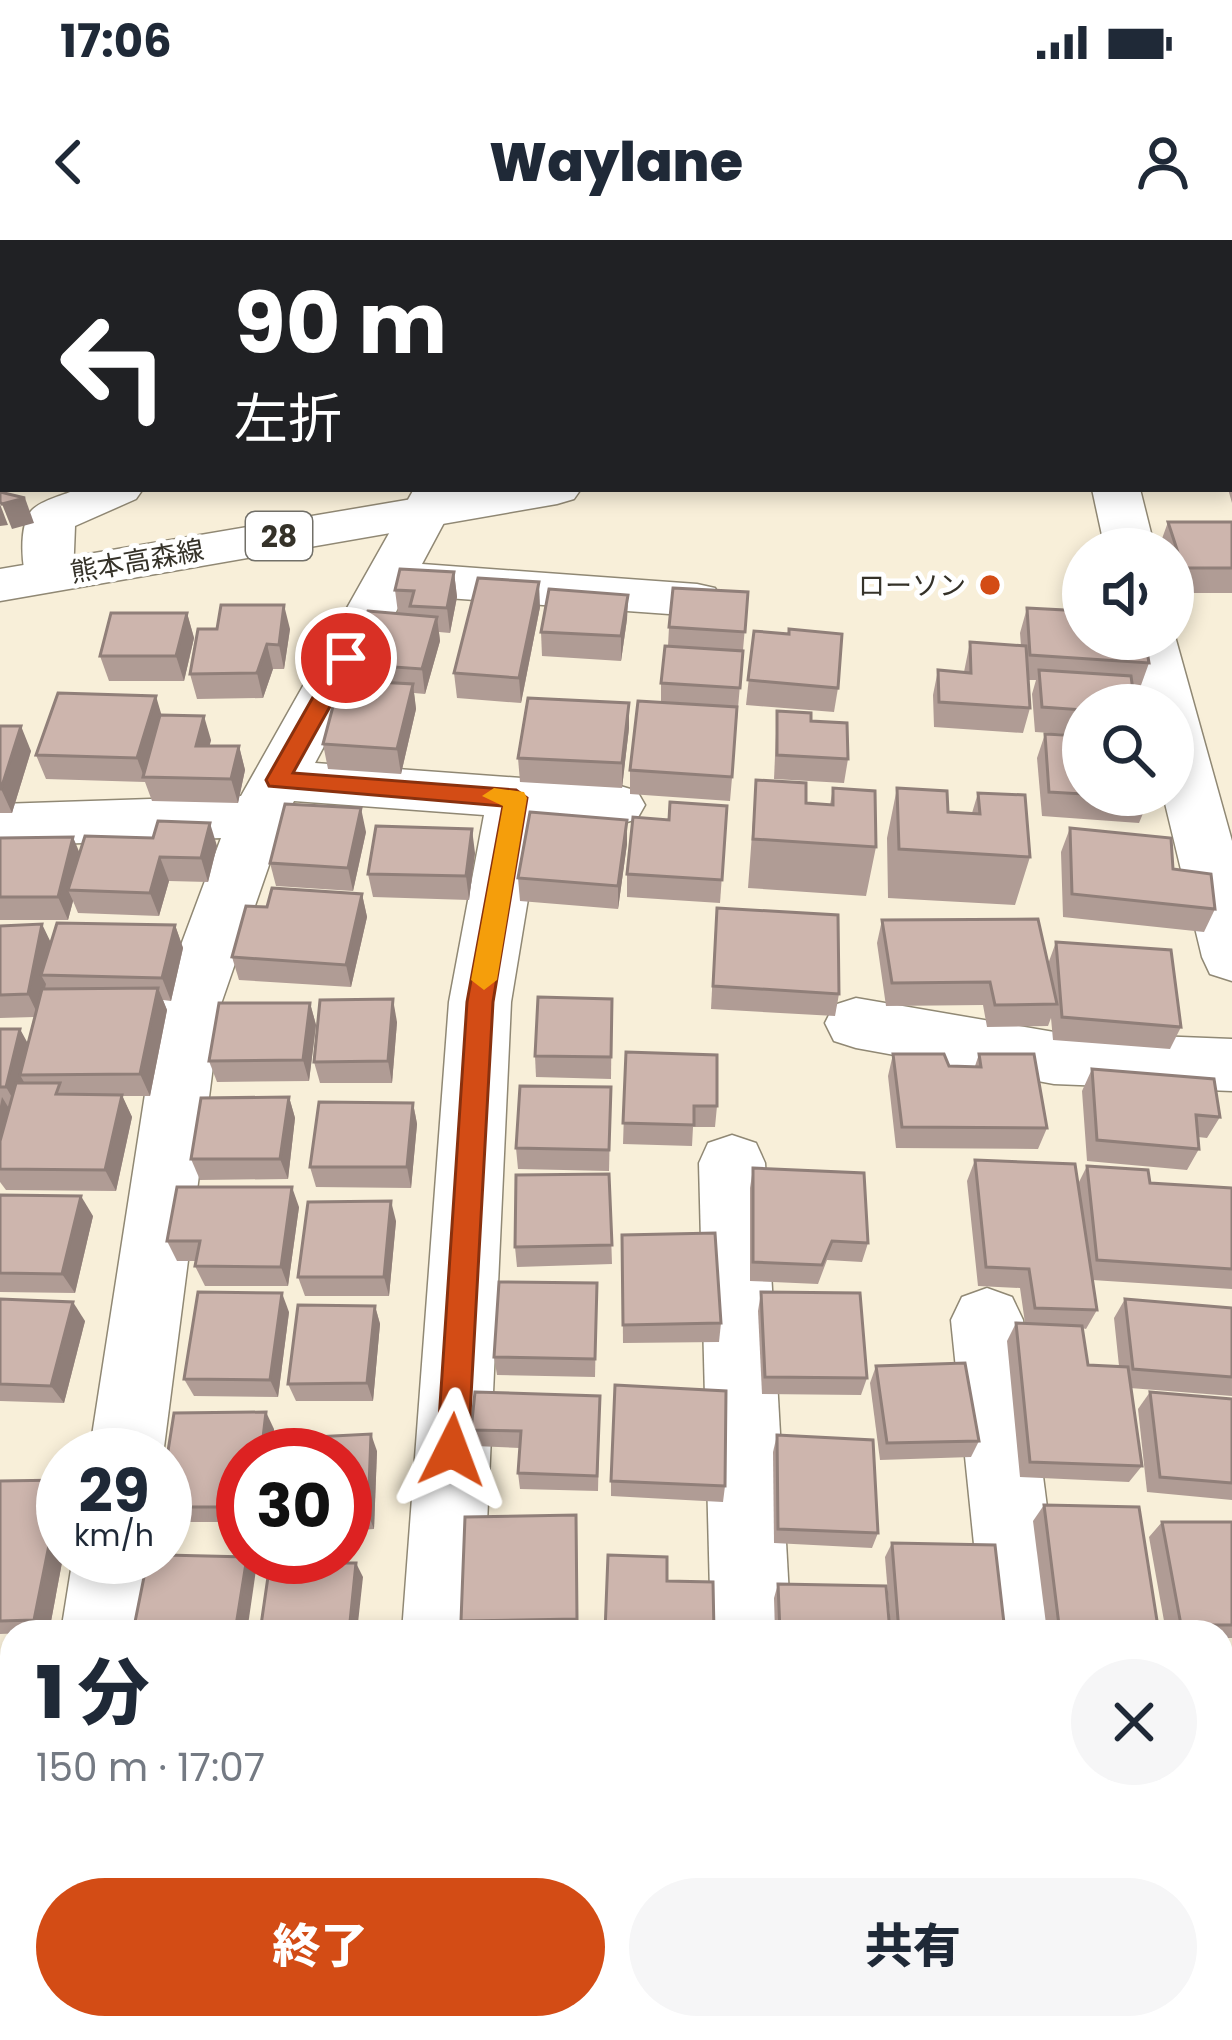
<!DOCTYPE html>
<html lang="ja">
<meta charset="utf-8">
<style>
body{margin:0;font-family:Poppins,"Noto Sans JP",sans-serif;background:#f6f6f7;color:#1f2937;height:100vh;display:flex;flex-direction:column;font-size:45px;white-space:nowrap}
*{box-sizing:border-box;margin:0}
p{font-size:39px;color:#747a83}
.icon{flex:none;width:66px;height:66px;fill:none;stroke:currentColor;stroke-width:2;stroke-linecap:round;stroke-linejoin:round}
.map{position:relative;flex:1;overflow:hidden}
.drawer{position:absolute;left:0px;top:1380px;width:1233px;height:420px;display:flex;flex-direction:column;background:#fff;border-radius:36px 36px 0 0;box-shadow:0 6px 18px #0003}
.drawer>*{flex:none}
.banner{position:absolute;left:0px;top:0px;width:1233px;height:252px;box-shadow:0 6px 18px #0003;background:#202124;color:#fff;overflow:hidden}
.tools{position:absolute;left:1062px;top:288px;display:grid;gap:24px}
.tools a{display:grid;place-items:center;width:132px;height:132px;border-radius:50%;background:#fff;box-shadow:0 6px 18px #0003;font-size:60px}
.speed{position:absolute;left:36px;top:1188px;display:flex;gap:24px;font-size:60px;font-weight:700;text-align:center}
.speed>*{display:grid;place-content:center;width:156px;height:156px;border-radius:50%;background:#fff;box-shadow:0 6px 18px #0003;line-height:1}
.speed small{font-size:30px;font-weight:400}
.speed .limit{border:18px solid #d22;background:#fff;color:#111}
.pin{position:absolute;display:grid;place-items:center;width:102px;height:102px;color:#fff;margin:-51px;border:6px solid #fff;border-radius:50%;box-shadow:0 3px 12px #0007}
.me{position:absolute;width:132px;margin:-66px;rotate:3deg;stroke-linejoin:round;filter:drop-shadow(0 0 9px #0008)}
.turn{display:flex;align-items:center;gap:42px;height:252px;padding:0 36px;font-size:54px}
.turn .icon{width:156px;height:156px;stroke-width:2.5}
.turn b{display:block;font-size:84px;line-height:102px}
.round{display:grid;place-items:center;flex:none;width:126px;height:126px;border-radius:63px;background:#f6f6f7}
.overview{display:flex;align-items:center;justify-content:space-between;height:204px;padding:0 36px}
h1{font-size:72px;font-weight:800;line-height:90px}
.action{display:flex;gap:24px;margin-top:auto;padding:24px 36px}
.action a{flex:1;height:138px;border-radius:72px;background:#d34c15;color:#fff;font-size:48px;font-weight:800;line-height:138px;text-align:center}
.action a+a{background:#f6f6f7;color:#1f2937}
.status{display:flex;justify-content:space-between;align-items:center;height:84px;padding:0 60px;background:#fff;direction:ltr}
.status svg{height:33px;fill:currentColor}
header{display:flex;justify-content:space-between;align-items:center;height:156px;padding:0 36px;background:#fff;font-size:54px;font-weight:800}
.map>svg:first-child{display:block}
.built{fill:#f1e6c8}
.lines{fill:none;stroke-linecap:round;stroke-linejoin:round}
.minor-casing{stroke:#908874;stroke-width:3}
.major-casing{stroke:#908874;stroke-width:3}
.minor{fill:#fff;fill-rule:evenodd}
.major{fill:#fff;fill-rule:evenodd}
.wall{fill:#b09c95}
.shaded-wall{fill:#907f79}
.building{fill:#cdb5ad;stroke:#907f79;stroke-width:3}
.route{fill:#d34c15;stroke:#89310e;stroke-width:3}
.slow{fill:#f59e0b}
.poi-dot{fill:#d34c15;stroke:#fff;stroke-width:4.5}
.labels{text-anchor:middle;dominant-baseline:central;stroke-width:10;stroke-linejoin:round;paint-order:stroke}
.far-street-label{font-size:27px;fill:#353229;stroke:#fff}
.far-poi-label{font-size:27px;fill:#353229;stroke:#fff;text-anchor:end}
.shield{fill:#fff;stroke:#727069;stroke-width:3}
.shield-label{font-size:30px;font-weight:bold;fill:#353229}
</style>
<div class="status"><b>17:06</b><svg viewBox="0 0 49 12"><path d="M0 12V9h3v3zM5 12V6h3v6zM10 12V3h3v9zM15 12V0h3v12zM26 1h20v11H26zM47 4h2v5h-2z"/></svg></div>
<header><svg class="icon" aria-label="back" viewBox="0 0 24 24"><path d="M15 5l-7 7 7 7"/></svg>Waylane<svg class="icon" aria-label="person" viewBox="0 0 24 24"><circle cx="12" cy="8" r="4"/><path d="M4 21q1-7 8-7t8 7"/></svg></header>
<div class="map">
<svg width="1232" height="1800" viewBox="0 0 1232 1800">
<rect width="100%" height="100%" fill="#f8efd9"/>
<!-- built -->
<path class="built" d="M1232 1628V1800H531L529 1788H1221V1630Z"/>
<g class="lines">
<!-- minor casing -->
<g class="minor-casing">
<g id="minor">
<path d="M81 0H137L139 3H83Z"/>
<path d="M78 249H143L136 259 75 286 73 336 66 347 48 352 30 347C21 333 18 284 32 270 42 260 64 255 78 249Z"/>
<path d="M414 249H462L422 324 697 344 715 348 722 360 715 372 697 376 405 355 315 523 617 545 637 551 645 565 637 579 617 585 541 580 511 762 482 1392H402L449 762 484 575 294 561 286 576 221 764 163 1215H89L159 764 221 598 0 606V564L241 556Z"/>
<path d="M1092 249H1140L1155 309H1105Z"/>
<path d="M1173 389 1232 601V741L1210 734 1202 717 1163 555H1173V465H1142L1127 399H1173Z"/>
<path d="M856 758 1054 792 1232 799V851L1054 844 856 808 834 801 825 783 834 765Z"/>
<path d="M732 895 756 903 765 923 791 1392H711L699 923 708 903Z"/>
<path d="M987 1048 1012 1057 1023 1080 1063 1392H983L951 1080 962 1057Z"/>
<path d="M73 1317H151L141 1392H61Z"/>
<path d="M1232 1585V1671L1221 1673V1587Z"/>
<path d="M12 1758V1788H90L89 1800H0Z"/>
<path d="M242 1788H376L371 1800H237Z"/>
<path d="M484 1788H574L577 1800H485Z"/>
</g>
</g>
<!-- major casing -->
<g class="major-casing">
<g id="major">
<path d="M1232 123V150H1230V123Z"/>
<path d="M471 249H581L574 259 557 264 0 361V329Z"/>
</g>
</g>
<!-- minor -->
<use href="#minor" class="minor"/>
<!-- major -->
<use href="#major" class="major"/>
</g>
<!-- wall -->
<g class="wall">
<path d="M0 0H79L80 3H3V7H0Z"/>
<path d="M206 0H247L244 3H224Z"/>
<path d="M289 0H385V3H290Z"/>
<path d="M581 0H699L698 3H591L581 2Z"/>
<path d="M962 0H1017L1016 3H962Z"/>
<path d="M1050 0H1232V66H1230V3H1050Z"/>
<rect x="0" y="179" width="3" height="61"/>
<path d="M1232 188V226L1230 220V194Z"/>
<path d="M1232 237V263L1228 249H1230Z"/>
<path d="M1168 282H1232V353H1174L1173 309H1160L1159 307Z"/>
<path d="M454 332 457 357 450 393 439 392 440 401 425 454 414 453 416 469 401 534 328 529 323 504 355 441 352 424 398 373 395 350Z"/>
<path d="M748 352 730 561 630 554V530L661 462V443L668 406 669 387Z"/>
<path d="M628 355 627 379 621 421 542 416 541 392Z"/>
<path d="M540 367 521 463 457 458 454 433Z"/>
<path d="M1027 368 1149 423 1140 448 1133 447 1083 465V495L1035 492 1032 454 1036 440H1028L1030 468 1023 493 934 487 933 455 938 430 964 432 970 402 1021 406 1020 393Z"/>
<path d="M187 373 194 398 184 441H109L100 416Z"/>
<path d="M290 389 284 429H273L263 458 197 459 190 434Z"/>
<path d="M754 391 838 448 834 472 746 465Z"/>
<path d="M629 463V488L622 548 520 542 518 518Z"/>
<path d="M777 471 811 481 848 519 844 543 774 539Z"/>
<path d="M162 475 211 500 209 506H239L245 530 238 563 152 561 145 542 46 539 36 515Z"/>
<path d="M0 486 31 511 12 573H0Z"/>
<path d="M1045 494 1149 559 1139 583 1042 576 1037 518Z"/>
<path d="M756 540 806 563 830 565 833 548 876 607 866 656 748 648Z"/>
<path d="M897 548 948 572 972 573 978 553 1030 617 1015 665 888 658 887 598Z"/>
<path d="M727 566 720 663 627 657V634Z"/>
<path d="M627 580V604L618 669 520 661 518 638Z"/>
<path d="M1070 588 1215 669 1204 692 1063 677 1061 612Z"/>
<path d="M366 592 353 651 276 646 270 623Z"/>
<path d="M0 598 80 614 217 606 208 642 169 641 159 676 78 673 73 661 68 680H0Z"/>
<path d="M475 613 469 660 373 657 368 634Z"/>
<path d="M362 654 367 677 351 747 239 740 232 717 267 667Z"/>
<path d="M882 680 1048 724 1056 702 1181 787 1170 809 1053 800 1051 778 1048 786 987 787 983 765 886 766 877 703Z"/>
<path d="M175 685 183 708 171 761 163 760 167 770 150 856H122L132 877 116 951 6 950 0 942V944V789L28 803 34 777 0 778V686L51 703Z"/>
<path d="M715 691 839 754 835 776 711 769Z"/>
<path d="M612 759 611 839 536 837 535 816Z"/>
<path d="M310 763 316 785 309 841 217 842 209 821Z"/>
<path d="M397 782 392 843H320L314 822Z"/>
<path d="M626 812 717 866 715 887H693L692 906 623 904Z"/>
<path d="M893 814 949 826H975L979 814 1047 888 1038 909 896 908 888 836Z"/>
<path d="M1092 829 1220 877 1207 898 1198 897 1199 909 1187 930 1087 921 1082 851Z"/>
<path d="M611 847 609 931 518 929 516 908Z"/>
<path d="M289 857 295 878 288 939 200 940 191 919Z"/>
<path d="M413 863 417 884 411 948 316 947 310 927Z"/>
<path d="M975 920 1078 944 1087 926 1150 943 1232 948V1049L1092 1040 1097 1070 1086 1089 1082 1088 1088 1125 1119 1126 1114 1078 1125 1059 1232 1068V1156L1130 1148 1142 1226 1129 1242 1020 1237 1007 1101 1016 1083H1025L1020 1048 978 1046 967 941Z"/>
<path d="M753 928 868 1003 862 1022 827 1020 818 1044 750 1041V948Z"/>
<path d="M609 934 612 1024 517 1027 515 1007Z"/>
<path d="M0 955 93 976 75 1053 0 1052Z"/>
<path d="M299 967 288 1046H205L195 1026 196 1021H177L167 1001Z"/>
<path d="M396 981 389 1056H305L298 1037Z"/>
<path d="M622 995 721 1083 719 1102 623 1103Z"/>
<path d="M597 1043 595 1137 497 1135 494 1117Z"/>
<path d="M761 1052 867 1138 861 1155 762 1154 758 1071Z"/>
<path d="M0 1059 85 1081 64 1163 0 1161Z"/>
<path d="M375 1066 380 1084 373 1161H296L288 1144Z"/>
<path d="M289 1072 278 1157 194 1156 184 1139Z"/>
<path d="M876 1126 979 1201 971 1217 880 1220 870 1143Z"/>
<path d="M1150 1152 1232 1159V1260L1147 1252 1138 1169Z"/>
<path d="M600 1156 598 1251 520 1249 518 1233 520 1208 475 1206 471 1190Z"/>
<path d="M274 1189 271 1215H243V1282H170L165 1275V1230Z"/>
<path d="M777 1195 878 1293 872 1308 774 1303 773 1212Z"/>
<path d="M377 1211 374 1289 345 1291V1215Z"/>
<path d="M0 1241 63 1242V1317L49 1392 0 1394Z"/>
<path d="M611 1241 725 1246 723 1262 611 1256Z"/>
<path d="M1044 1265 1158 1387 1153 1392H1047L1033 1281Z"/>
<path d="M1162 1282H1232V1398H1221V1392H1166L1149 1297Z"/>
<path d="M577 1290 578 1392H465L461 1381Z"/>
<path d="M892 1303 1005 1392H891L885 1317Z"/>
<path d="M778 1344 890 1392H775L774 1358Z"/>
</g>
<!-- shaded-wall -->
<g class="shaded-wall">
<path d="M364 0H385V3H361Z"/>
<rect x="1230" y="33" width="2" height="33"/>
<path d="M25 258 34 283 12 289 2 264Z"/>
<path d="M0 264 8 285 0 286Z"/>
<path d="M454 332 457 357 450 393 447 368Z"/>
<path d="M539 342 540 367 521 463 519 438Z"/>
<path d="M628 355 627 379 621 421V396Z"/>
<path d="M284 365 290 389 284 429 279 405Z"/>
<path d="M187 373 194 398 184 441 176 416Z"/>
<path d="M437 377 440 401 425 454 422 429Z"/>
<path d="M267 404 273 429 263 458 257 433Z"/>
<path d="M413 444 416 469 401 534 397 509Z"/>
<path d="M156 456 163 480 144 537 137 518Z"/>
<path d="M629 463V488L622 548V523Z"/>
<path d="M204 476 211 500 204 530 196 506Z"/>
<path d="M21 486 31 511 12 573 1 549Z"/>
<path d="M239 506 245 530 238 563 231 539Z"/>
<path d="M361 568 366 592 353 651 348 628Z"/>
<path d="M627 580V604L618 669V646Z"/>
<path d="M210 583 217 606 208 642 201 618Z"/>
<path d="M472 589 475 613 469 660 466 636Z"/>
<path d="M73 597 83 621 68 650 73 661 68 680 58 657Z"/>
<path d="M160 617 169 641 159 676 150 653Z"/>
<path d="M362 654 367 677 351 747 346 725Z"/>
<path d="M42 684 53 707 41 735 46 744 39 777 28 754Z"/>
<path d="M175 685 183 708 171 761 162 738Z"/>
<path d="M158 748 167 770 150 856 140 834Z"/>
<path d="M393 759 397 782 392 843 388 821Z"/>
<path d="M310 763 316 785 309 841 303 820Z"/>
<path d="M20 789 32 811 20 835 24 842 18 868 6 847Z"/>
<path d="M122 855 132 877 116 951 105 930Z"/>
<path d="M2 857 15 878 0 929V866Z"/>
<path d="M289 857 295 878 288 939 280 919Z"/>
<path d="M413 863 417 884 411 948 407 927Z"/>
<path d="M292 947 299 967 288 1046 281 1027Z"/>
<path d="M81 956 93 976 75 1053 62 1034Z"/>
<path d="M391 961 396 981 389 1056 384 1037Z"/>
<path d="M282 1053 289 1072 278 1157 270 1140Z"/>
<path d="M73 1062 85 1081 64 1163 51 1146Z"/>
<path d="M375 1066 380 1084 373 1161 367 1143Z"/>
<path d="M266 1172 274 1189 271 1215H261Z"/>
<path d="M371 1194 377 1211 374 1289 368 1274Z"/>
<path d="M62 1240 63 1317 49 1392H48L34 1380Z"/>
<path d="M247 1317 256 1330 247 1392H235Z"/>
<path d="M356 1323 363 1337 357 1392H349Z"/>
<path d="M8 1451 12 1454V1529L3 1585 0 1583V1495Z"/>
</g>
<!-- building -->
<g class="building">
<path d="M19 0H67L79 2 16 3Z"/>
<path d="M408 0H509L507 3H406Z"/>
<path d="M621 0H691L690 3H646Z"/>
<path d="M1066 0H1226L1229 3H1069Z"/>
<path d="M1230 4 1232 6V33H1230Z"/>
<path d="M0 179H3V217L0 216Z"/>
<path d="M0 252 25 258 2 264 0 262Z"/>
<path d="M1168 282H1232V328H1183Z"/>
<path d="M400 329 454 332 447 368 410 366 414 351 395 350Z"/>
<path d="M478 338 539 342 519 438 454 433Z"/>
<path d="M673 348 748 352 745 392 669 387Z"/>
<path d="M549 349 628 355 621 396 541 392Z"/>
<path d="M221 365H284L279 405 267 404 257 433 190 434 198 389H217Z"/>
<path d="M1027 368 1083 371V399H1145L1149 423 1030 415Z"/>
<path d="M368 371 437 377 422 429 352 424Z"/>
<path d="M111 373H187L176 416H100Z"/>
<path d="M789 389 842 394 838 448 748 440 754 391 789 394Z"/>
<path d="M970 402 1026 406 1030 468 939 462 938 430 971 433Z"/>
<path d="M665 406 743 411 740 448 661 443Z"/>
<path d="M1039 430 1131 436 1135 465H1083V470L1042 467Z"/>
<path d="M340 440 413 444 397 509 323 504Z"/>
<path d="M58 453 156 456 137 518 36 515Z"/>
<path d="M528 458 629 463 622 523 518 518Z"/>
<path d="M638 461 737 467 732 537 630 530Z"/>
<path d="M777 471 811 473V481L847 483 848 519 777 515Z"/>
<path d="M160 475 204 476 196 506H239L231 539 143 537Z"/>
<path d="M0 486H21L1 549H0Z"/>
<path d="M1045 494 1083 496V554L1049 552Z"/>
<path d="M756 540 806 543V563L833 565V548L875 551 876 607 753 599Z"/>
<path d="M897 548 947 551 948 572 980 574 978 553 1025 555 1030 617 899 609Z"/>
<path d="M1095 555H1148L1149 559Z"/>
<path d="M670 562 727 566 722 640 627 634 633 577 669 580Z"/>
<path d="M285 564 361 568 348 628 270 623Z"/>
<path d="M530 572 627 580 618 646 518 638Z"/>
<path d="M158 581 210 583 201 618 160 617 150 653 68 650 85 596 153 598Z"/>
<path d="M376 586 472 589 466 636 368 634Z"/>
<path d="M1070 588 1171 598 1173 629 1211 634 1215 669 1072 654Z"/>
<path d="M73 597 58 657H0V598Z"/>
<path d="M272 648 362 654 346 725 232 717 246 666 267 667Z"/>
<path d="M717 668 838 675 839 754 713 746Z"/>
<path d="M1038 679 1057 764 995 765 990 742 892 743 882 680Z"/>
<path d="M57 683 175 685 162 738 41 735Z"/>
<path d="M42 684 28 754 0 755V686Z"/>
<path d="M1056 702 1171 710 1181 787 1062 777Z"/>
<path d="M158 748 140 834 20 835 42 749Z"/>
<path d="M538 757 612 759 611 817 535 816Z"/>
<path d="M393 759 388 821 314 822 320 760Z"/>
<path d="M219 763H310L303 820 209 821Z"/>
<path d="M0 789H20L6 847H0Z"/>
<path d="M626 812 717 815V866H694V885L623 883Z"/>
<path d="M893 814H944L949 826 981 827 979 814H1034L1047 888 902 887Z"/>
<path d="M1092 829 1214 839 1220 877 1196 875 1199 909 1097 900Z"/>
<path d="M16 843H60L56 854 122 855 105 930 0 929V901Z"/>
<path d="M520 846 611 847 609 910 516 908Z"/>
<path d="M289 857 280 919H191L201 858Z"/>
<path d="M319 862 413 863 407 927H310Z"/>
<path d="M975 920 1075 924 1097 1070 1035 1068 1029 1029 986 1027Z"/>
<path d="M1087 926 1148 930 1150 943 1232 948V1029L1097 1020Z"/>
<path d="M753 928 864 933 868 1003 832 1001 822 1025 753 1022Z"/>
<path d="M609 934 612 1005 515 1007 516 935Z"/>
<path d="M177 947H292L281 1027 195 1026 200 1001H167Z"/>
<path d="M0 955 81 956 62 1034 0 1033Z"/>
<path d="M391 961 384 1037H298L308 962Z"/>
<path d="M715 993 721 1083 623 1085 622 995Z"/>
<path d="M499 1042 597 1043 595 1119 494 1117Z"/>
<path d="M198 1052 282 1053 270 1140 184 1139Z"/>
<path d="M761 1052 860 1053 867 1138 765 1137Z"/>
<path d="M0 1059 73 1062 51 1146 0 1144Z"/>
<path d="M1125 1059 1232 1068V1137L1133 1129Z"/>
<path d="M298 1065 375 1066 367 1143 288 1144Z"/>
<path d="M1016 1083 1082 1086 1088 1125 1128 1127 1142 1226 1030 1222Z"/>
<path d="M965 1123 979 1201 887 1203 876 1126Z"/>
<path d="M615 1145 726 1151 725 1246 611 1241Z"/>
<path d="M475 1152 600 1156 597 1236 518 1233 521 1191 471 1190Z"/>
<path d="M1150 1152 1232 1159V1243L1160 1237Z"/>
<path d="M266 1172 261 1215H243V1267H165V1230L174 1173Z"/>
<path d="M371 1194 368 1274 345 1275V1215H275L276 1199Z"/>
<path d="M777 1195 873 1200 878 1293 778 1289Z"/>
<path d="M62 1240 34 1380 0 1381V1241Z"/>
<path d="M1044 1265 1139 1267 1158 1387 1059 1385Z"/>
<path d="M576 1275 577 1379 461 1381 465 1277Z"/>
<path d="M1162 1282H1232V1385H1181Z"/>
<path d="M892 1303 995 1305 1005 1392H899Z"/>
<path d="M165 1315 247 1317 235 1392H133L148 1317H165Z"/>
<path d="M608 1315 667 1317V1341L713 1342 714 1392H605Z"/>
<path d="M270 1323H356L349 1392H260Z"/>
<path d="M778 1344 886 1346 890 1392H780Z"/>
<path d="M0 1451H8L0 1495Z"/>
</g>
<!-- route -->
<path class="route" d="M346 411 357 418 293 533 516 550 527 558 493 762 468 1210 463 1221 452 1225 441 1221 437 1210 467 762 503 566 269 546 266 540 338 413Z"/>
<!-- slow -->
<path class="slow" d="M494 548 524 552 527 558 497 740 484 750 471 740 503 566 482 556Z"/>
<!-- markers -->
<circle class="poi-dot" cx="990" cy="345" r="12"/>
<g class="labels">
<!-- far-street labels -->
<g class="far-street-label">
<text transform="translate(137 321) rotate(-10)">熊本高森線</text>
</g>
<!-- far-poi labels -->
<g class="far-poi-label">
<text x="966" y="345">ローソン</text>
</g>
<!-- shield labels -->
<rect class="shield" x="246" y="272" width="66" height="48" rx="9"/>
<g class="shield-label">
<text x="279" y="296">28</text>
</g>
</g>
</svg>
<div class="tools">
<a><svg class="icon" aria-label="sound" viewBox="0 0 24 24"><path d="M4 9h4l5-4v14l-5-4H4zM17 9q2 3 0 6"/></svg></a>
<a><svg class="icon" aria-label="search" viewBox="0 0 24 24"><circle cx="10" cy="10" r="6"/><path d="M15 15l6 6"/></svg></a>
</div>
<div class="speed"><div>29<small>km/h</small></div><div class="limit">30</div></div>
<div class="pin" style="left:346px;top:418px;background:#d93025"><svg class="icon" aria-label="arrive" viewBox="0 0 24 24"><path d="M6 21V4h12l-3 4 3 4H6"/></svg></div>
<svg class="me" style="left:452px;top:1210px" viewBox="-20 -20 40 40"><path d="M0-17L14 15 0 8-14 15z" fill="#d34c15" stroke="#fff" stroke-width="4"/></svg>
<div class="banner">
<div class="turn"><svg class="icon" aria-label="left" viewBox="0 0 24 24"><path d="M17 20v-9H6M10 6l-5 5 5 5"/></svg><div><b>90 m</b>左折</div></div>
</div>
<section class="drawer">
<div class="overview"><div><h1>1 分</h1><p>150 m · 17:07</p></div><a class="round"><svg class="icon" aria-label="close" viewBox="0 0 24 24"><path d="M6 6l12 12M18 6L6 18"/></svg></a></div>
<div class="action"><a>終了</a><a>共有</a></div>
</section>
</div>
